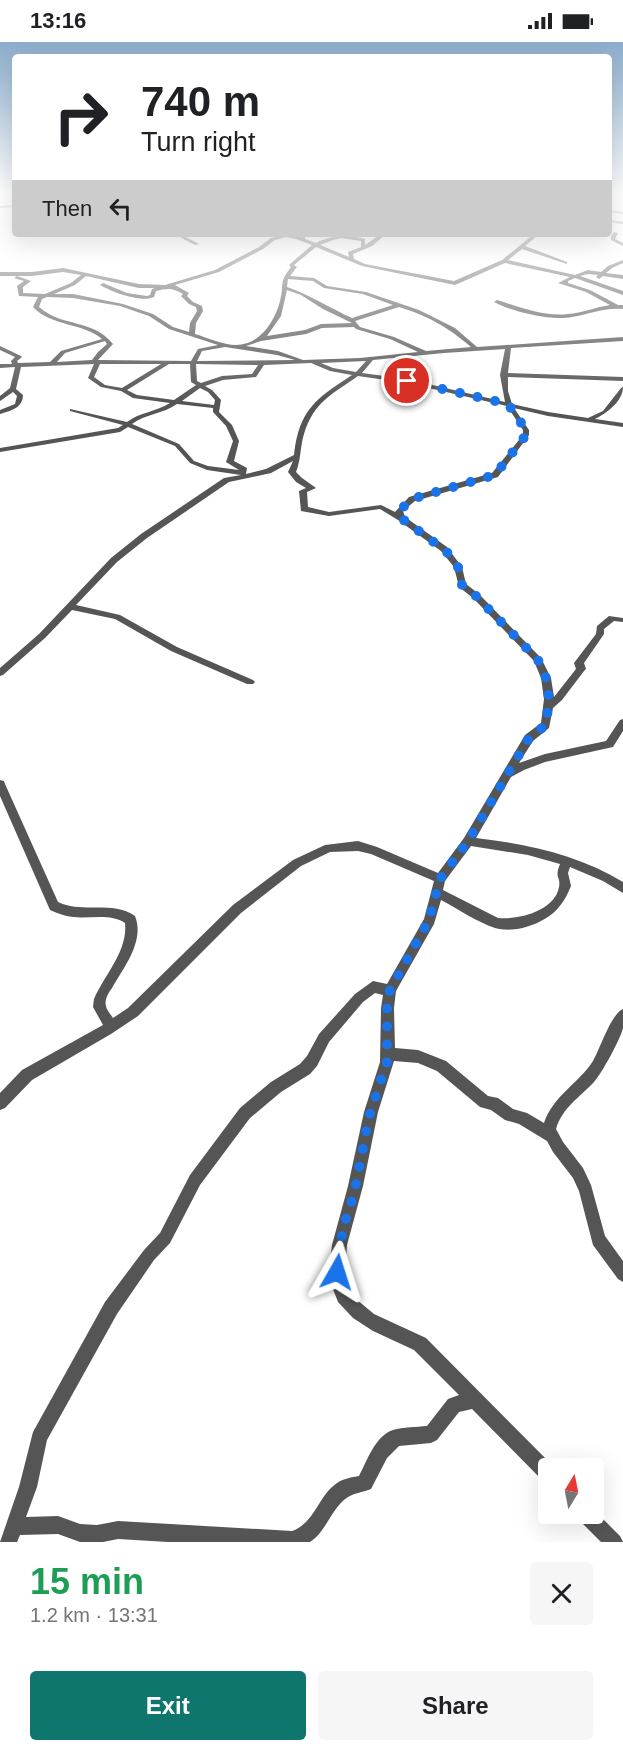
<!DOCTYPE html>
<meta charset="utf-8">
<style>
body{margin:0;font-family:Helvetica,sans-serif;background:#f6f6f6;color:#202124;height:100vh;display:flex;flex-direction:column;font-size:22px;white-space:nowrap}
*{box-sizing:border-box;margin:0}
p{font-size:20px;color:#757577}
.icon{flex:none;width:33px;height:33px;fill:none;stroke:currentColor;stroke-width:2;stroke-linecap:round;stroke-linejoin:round}
.map{position:relative;height:1500px;overflow:hidden}
.sheet{display:flex;flex-direction:column;background:#fff;flex:1}
.sheet>*{flex:none}
.top-card{position:absolute;left:12px;top:12px;width:600px;height:183px;border-radius:6px;box-shadow:0 6px 24px #0002;background:#fff;color:#202124;overflow:hidden}
.needle{width:39px;rotate:10deg}
.controls{position:absolute;left:538px;top:1416px;display:grid;gap:12px}
.controls a{display:grid;place-items:center;width:66px;height:66px;border-radius:6px;background:#fff;box-shadow:0 6px 24px #0002;font-size:30px}
.pin{position:absolute;display:grid;place-items:center;width:51px;height:51px;color:#fff;margin:-26px;border:3px solid #fff;border-radius:50%;box-shadow:0 2px 6px #0007}
.me{position:absolute;width:66px;margin:-33px;rotate:6deg;stroke-linejoin:round;filter:drop-shadow(0 0 4px #0008)}
.turn{display:flex;align-items:center;gap:21px;height:126px;padding:0 30px;font-size:27px}
.turn .icon{width:78px;height:78px;stroke-width:2.5}
.turn b{display:block;font-size:42px;line-height:51px}
.then{display:flex;align-items:center;height:57px;padding:0 30px;background:#0003;gap:12px;font-size:22px}
.round{display:grid;place-items:center;flex:none;width:63px;height:63px;border-radius:6px;background:#f6f6f6}
.head{display:flex;align-items:center;justify-content:space-between;height:102px;padding:0 30px}
h1{font-size:36px;font-weight:800;line-height:45px;color:#1e9e55}
.action{display:flex;gap:12px;margin-top:auto;padding:12px 30px}
.action a{flex:1;height:69px;border-radius:6px;background:#0f766e;color:#fff;font-size:24px;font-weight:800;line-height:69px;text-align:center}
.action a+a{background:#f6f6f6;color:#202124}
.status{display:flex;justify-content:space-between;align-items:center;height:42px;padding:0 30px;background:#fff;direction:ltr}
.status svg{height:16px;fill:currentColor}
.map>svg:first-child{display:block}
.lines{fill:none;stroke-linecap:round;stroke-linejoin:round}
.street{fill:#555;fill-rule:evenodd}
.route{stroke:#1a73e8;stroke-width:10;stroke-dasharray:0 18}
</style>
<div class="status"><b>13:16</b><svg viewBox="0 0 49 12"><path d="M0 12V9h3v3zM5 12V6h3v6zM10 12V3h3v9zM15 12V0h3v12zM26 1h20v11H26zM47 4h2v5h-2z"/></svg></div>
<div class="map">
<svg width="623" height="1500" viewBox="0 0 623 1500">
<rect width="100%" height="100%" fill="#fff"/>
<g class="lines">
<!-- street -->
<g class="street">
<path d="M15 163V165L0 166V164Z"/>
<path d="M609 168 623 170V172L609 170Z"/>
<path d="M609 178 623 180V182L609 180Z"/>
<path d="M614 190 618 191 615 197 623 201V204L611 198V194Z"/>
<path d="M174 192H180L199 202 195 203Z"/>
<path d="M381 192H386L372 204 353 212 354 217 365 222 454 239 502 218 534 192H539L525 204 567 220V222L522 207 508 218 575 233 588 228 601 230 608 224 623 218V221L612 226 606 231 623 233V237L603 234 599 237 596 235 598 233 588 232 580 234 623 249V253L575 236 568 239V241L590 248 618 263H623V267C605 265 589 272 572 275 550 279 513 270 494 260L497 258C520 265 544 275 568 272 582 271 596 265 610 263L586 250 558 241 570 235 505 221 455 243 362 224 316 205 294 223 297 225 290 234 314 236 327 244 366 250 419 268 455 286 477 305 623 295V299L511 306 508 331 623 335V339L508 335V349L512 362 548 370 588 376 603 369 621 346 623 345C623 359 607 371 595 377L623 381V385L548 374 514 366 529 388V393L498 435 415 459 403 469 405 475 447 505 462 525 466 542 479 552 541 616 551 636 554 655 576 627 574 621 596 592 597 584 609 574 623 576V580L614 579 604 587V592L584 621 586 627 584 629 562 658 553 666 549 686 533 699 519 721 545 712 606 699 620 678 623 677V689L613 705 545 720 524 728 511 735 476 796C527 802 579 813 623 840V851L603 839 570 825 568 831 571 844C568 851 565 858 559 865 546 881 516 892 495 886 477 880 458 867 441 858L434 882 396 949 394 966 395 1006 418 1008 446 1019 488 1054 498 1056 513 1067 527 1071 544 1081C553 1054 578 1042 593 1019 600 1007 611 972 623 967 623 973 623 980 623 986 620 998 602 1031 594 1040 580 1055 562 1066 556 1087L563 1100 583 1126 591 1143 605 1194 623 1219V1240L618 1237 593 1203 579 1149 573 1136 553 1110 547 1099 519 1082 505 1078 491 1068 480 1065 437 1029 418 1021 394 1019 378 1070 363 1144 347 1203 345 1229 347 1242 356 1257 374 1272 426 1296 555 1426H549V1442L543 1439 472 1367 459 1370 437 1398 431 1401 399 1404 387 1416 371 1447C364 1450 354 1451 348 1455 331 1466 327 1489 310 1500H168L118 1497 103 1500H80L58 1492 20 1493 17 1500H0L19 1445 33 1390 105 1260 144 1208 160 1191 190 1133 240 1066 271 1040 300 1022 307 1014 319 992 355 952 373 939 387 942 424 877 434 839 371 812 358 809 330 810 301 824 241 871 138 974 111 992 32 1038 5 1066 0 1068V1051L22 1028 103 983 93 965 94 957C105 932 128 909 125 881 111 871 89 877 73 875 64 874 57 871 50 868L0 754V738L4 739 5 742 58 860C83 872 112 858 135 874 145 899 124 925 112 946 109 950 104 958 106 964 106 967 111 973 113 976L128 966 233 863 293 818 325 803 358 799 377 805 438 831 464 796 525 693 541 681 544 657 541 636 534 619 473 556 459 545 454 525 441 509 398 478 380 467 329 474 301 469 299 449 306 446 296 440 288 430 293 419 271 431 229 440 147 496 117 520 76 563 120 573 177 605 253 638 255 640 253 642H247L171 609 115 577 72 568 45 596 3 633 0 634V626L39 592 111 516 141 492 224 436 241 433 207 428 190 421 175 404 128 385 120 390 0 410V406L118 386 123 383 70 369V367L127 380C140 370 156 370 170 361L133 356 121 349 101 345 88 336 94 322 21 325 16 347 23 353C23 366 10 369 0 372V368L15 362 17 354 13 350 0 359V354L10 346 15 325 0 326V322H12L11 319 15 315 0 308V304L21 314 22 315 17 319 18 321 50 320 61 309 102 297C82 280 52 285 33 265L38 255 19 254 17 244 24 239 14 236 17 234 31 239 23 245V251L45 252 71 241 81 233 63 230 32 234H0V230H32L63 226 139 242 165 243 215 228 259 205 271 196 286 193 305 195V197L316 201C332 193 347 193 365 197V203ZM286 195 296 197 312 203 289 223 291 225C278 242 285 240 280 259 275 279 260 303 236 303 223 303 208 296 195 292L196 281 203 269 202 264 193 260 187 254 189 251 175 243 219 230 263 207 275 198ZM341 196 361 199V205L348 210 349 215 320 203 333 198ZM86 234 139 246H155L152 247 150 253 147 254 127 251 103 241 100 243C112 250 141 261 154 255L156 249C168 246 173 246 183 252L181 254 189 262 196 265 197 269 190 281 189 290 173 285 153 272 123 262 73 252H54L75 243ZM288 237 313 239 324 246 363 252 393 263 352 276C330 266 310 253 287 245ZM287 248 301 253 323 267 352 281 321 282 305 288 267 294 281 274ZM47 255 73 256 120 264 149 274 169 287 218 303 198 307 191 319 98 318 113 302C92 276 63 286 39 265L42 257ZM399 265C428 274 448 285 471 305L426 309 394 295 360 285 355 279ZM354 285 356 287 390 297 418 310 360 316 303 318 278 309 246 304 261 299 306 292 322 286ZM105 299 107 302 98 310 92 318 57 320 65 311ZM225 305 277 313 295 318 197 319 202 309ZM505 307 500 333 505 360 407 337 362 331 373 318 444 311ZM366 319 356 330 333 326 321 321ZM311 321 330 329 352 333C317 356 299 367 294 413L266 427 246 432 247 426 234 419 239 399 232 383 219 370 221 358 212 348 205 344 223 338 256 335 264 323ZM100 322H161L122 346 105 343 94 335ZM169 322H190L191 340 196 343 174 358 137 353 127 348ZM196 322 258 323 252 332 222 334 201 341 197 339ZM358 334 407 341 507 364 523 388V393L492 431 409 455 395 470 381 463 329 470 308 465 307 450 316 446 302 436 296 430C301 418 300 405 304 392 314 359 333 352 358 334ZM200 346 208 350 215 358 214 363 182 359ZM177 362 213 366V370L226 384 233 399 226 420 239 428 208 424 194 419 179 402 132 382C145 372 163 372 177 362ZM471 804 528 813 560 822C554 837 561 834 559 845 555 869 518 878 498 876L443 848 445 839ZM375 951 383 953 381 966 380 1020 364 1070 348 1144 332 1203 329 1229 331 1242 338 1260 353 1276 373 1289 414 1308 459 1353 448 1357 427 1384C416 1385 403 1385 393 1388 375 1394 367 1419 359 1434 352 1435 343 1437 337 1441 318 1454 315 1481 292 1489L118 1479 97 1483 80 1482 58 1474 26 1475 37 1445 47 1398 117 1272 154 1218 170 1201 200 1143 250 1076 281 1050 310 1032 317 1024 329 1000 363 960Z"/>
<path d="M594 1468 620 1494 623 1500H601L579 1478 576 1472H594Z"/>
</g>
</g>
<!-- sky -->
<linearGradient id="sky" x2="0" y2="1"><stop stop-color="#8cadcc"/><stop offset="0.42" stop-color="#fff"/><stop offset="1" stop-color="#fff" stop-opacity="0"/></linearGradient>
<rect width="623" height="360" fill="url(#sky)"/>
<g class="lines">
<!-- route -->
<path class="route" d="M337 1230 343 1186 354 1152 369 1075 387 1020V958L390 948 429 878 440 837 468 799 529 696 546 683 549 657 546 636 538 618 476 554 462 543 458 525 446 509 401 476 399 469 412 457 495 433 526 393V388L508 362 407 339"/>
</g>
</svg>
<div class="controls">
<a><svg class="needle" viewBox="-14 -14 28 28"><path d="M0-13l5 13h-10z" fill="#e53935"/><path d="M0 13l5-13h-10z" fill="#757577"/></svg></a>
</div>
<div class="pin" style="left:407px;top:339px;background:#d93025"><svg class="icon" aria-label="arrive" viewBox="0 0 24 24"><path d="M6 21V4h12l-3 4 3 4H6"/></svg></div>
<svg class="me" style="left:337px;top:1230px" viewBox="-20 -20 40 40"><path d="M0-17L14 15 0 8-14 15z" fill="#1a73e8" stroke="#fff" stroke-width="4"/></svg>
<div class="top-card">
<div class="turn"><svg class="icon" aria-label="right" viewBox="0 0 24 24"><path d="M7 20v-9h11M14 6l5 5-5 5"/></svg><div><b>740 m</b>Turn right</div></div>
<div class="then">Then<svg class="icon" aria-label="left" viewBox="0 0 24 24"><path d="M17 20v-9H6M10 6l-5 5 5 5"/></svg></div>
</div>
</div>
<section class="sheet">
<div class="head"><div><h1>15 min</h1><p>1.2 km · 13:31</p></div><a class="round"><svg class="icon" aria-label="close" viewBox="0 0 24 24"><path d="M6 6l12 12M18 6L6 18"/></svg></a></div>
<div class="action"><a>Exit</a><a>Share</a></div>
</section>
